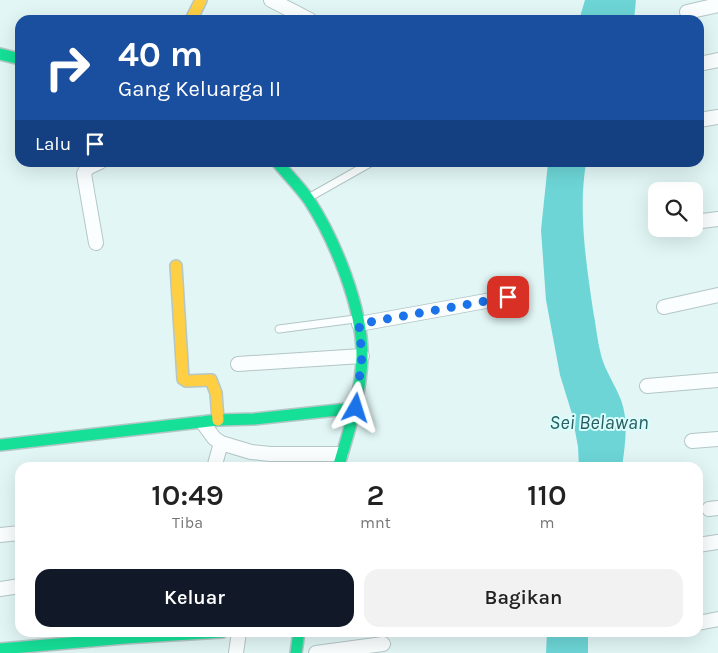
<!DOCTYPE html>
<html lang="id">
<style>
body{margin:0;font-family:Karla,sans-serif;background:#f2f2f2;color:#222;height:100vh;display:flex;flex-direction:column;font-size:19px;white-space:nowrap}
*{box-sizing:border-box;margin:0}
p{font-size:16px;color:#767676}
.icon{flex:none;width:28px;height:28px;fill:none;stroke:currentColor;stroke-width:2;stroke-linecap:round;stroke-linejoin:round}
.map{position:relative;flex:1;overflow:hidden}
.side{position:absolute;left:15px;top:462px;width:688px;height:175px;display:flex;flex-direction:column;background:#fff;border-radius:15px;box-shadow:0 5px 20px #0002}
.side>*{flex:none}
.top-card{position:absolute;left:15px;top:15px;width:689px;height:152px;border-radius:15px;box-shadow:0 5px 20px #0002;background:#1a4fa0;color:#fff;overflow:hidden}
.buttons{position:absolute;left:648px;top:182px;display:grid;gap:10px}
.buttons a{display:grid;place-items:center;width:55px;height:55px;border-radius:10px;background:#fff;box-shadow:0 5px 20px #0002;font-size:25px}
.pin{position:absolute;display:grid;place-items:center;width:42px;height:42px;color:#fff;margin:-21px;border-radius:10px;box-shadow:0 2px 8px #0006}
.me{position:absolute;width:55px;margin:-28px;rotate:6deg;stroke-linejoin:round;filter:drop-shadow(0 0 4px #0008)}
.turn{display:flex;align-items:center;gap:18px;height:105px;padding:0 20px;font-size:22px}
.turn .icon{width:65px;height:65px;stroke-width:2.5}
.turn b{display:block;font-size:35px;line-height:42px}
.then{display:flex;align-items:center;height:48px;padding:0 20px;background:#0003;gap:10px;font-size:19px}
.eta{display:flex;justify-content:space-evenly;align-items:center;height:85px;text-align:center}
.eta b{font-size:30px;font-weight:600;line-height:35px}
.primary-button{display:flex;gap:10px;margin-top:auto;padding:10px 20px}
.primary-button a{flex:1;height:58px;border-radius:15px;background:#111827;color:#fff;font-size:20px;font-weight:600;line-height:58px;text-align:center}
.primary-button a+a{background:#f2f2f2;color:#222}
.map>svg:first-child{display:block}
.water{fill:#6dd5d6}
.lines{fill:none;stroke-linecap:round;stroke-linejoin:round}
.lane-casing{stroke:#b4c6c6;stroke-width:9}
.street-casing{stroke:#b4c6c6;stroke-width:16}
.fast-casing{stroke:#b4c6c6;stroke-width:14}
.slow-casing{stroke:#b4c6c6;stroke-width:14}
.lane{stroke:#fafefe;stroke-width:7}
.street{stroke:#fafefe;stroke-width:14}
.fast{stroke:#16e098;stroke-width:11}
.slow{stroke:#ffcf43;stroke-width:11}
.route{stroke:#1a73e8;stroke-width:9;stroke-dasharray:0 16.2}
.labels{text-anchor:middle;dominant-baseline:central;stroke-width:4;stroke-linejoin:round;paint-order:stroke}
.water-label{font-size:20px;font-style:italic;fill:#275e5f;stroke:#d9fefd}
</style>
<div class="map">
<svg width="718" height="653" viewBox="0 0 718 653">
<rect width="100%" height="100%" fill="#e1f6f5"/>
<!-- water -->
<g class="water">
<path d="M585 0H636L634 20H579Z"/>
<path d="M548 163H586C578 211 586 262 593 310 596 325 597 340 601 355 605 371 615 384 621 400 629 422 625 445 622 467H579L578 447 572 414 560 375 546 300 541 230Z"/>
<path d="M547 633H588V653H546Z"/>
</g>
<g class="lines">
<!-- lane casing -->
<g class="lane-casing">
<g id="lane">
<path d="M310 197 372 162"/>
<path d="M279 329 355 319"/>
</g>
</g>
<!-- street casing -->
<g class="street-casing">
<g id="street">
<path d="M271 0 310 20"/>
<path d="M687 12 718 5"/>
<path d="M699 64 718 60"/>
<path d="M699 120 718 117"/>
<path d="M694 222 718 219"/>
<path d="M96 243 84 174 87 168 100 162"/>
<path d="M664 307 718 295"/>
<path d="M359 324 508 297"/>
<path d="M238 364 362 356"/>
<path d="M647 386 718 380"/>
<path d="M203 423 214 438 221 443 251 452 270 454H341"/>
<path d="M692 441 718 439"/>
<path d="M214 468 221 443"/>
<path d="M709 509 718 508"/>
<path d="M0 535 20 533"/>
<path d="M698 545 718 542"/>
<path d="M0 589 20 586"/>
<path d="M698 623 718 619"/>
<path d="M236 653 239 632"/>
<path d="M316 653 383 644"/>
</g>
</g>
<!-- fast casing -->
<g class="fast-casing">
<g id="fast">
<path d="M0 54 20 59"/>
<path d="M277 162C287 174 300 187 309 200 335 240 363 308 362 357 361 395 349 431 338 468"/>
<path d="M0 445 218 420 254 419 356 408"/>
<path d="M0 649 125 638 222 632"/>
<path d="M296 653 299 632"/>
</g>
</g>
<!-- slow casing -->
<g class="slow-casing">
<g id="slow">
<path d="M191 20 201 0"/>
<path d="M176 266 183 379 186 381 211 380 216 393 218 420"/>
</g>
</g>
<!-- lane -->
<use href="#lane" class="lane"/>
<!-- street -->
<use href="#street" class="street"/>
<!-- fast -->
<use href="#fast" class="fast"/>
<!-- slow -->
<use href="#slow" class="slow"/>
</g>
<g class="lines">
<!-- route -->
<path class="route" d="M356 408 362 356 359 324 508 297"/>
</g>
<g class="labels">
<!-- water labels -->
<g class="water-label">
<text x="599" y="422">Sei Belawan</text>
</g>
</g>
</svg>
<div class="buttons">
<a><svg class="icon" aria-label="search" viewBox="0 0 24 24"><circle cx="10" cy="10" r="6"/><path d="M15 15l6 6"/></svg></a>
</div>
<div class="pin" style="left:508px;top:297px;background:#d93025"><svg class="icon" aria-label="arrive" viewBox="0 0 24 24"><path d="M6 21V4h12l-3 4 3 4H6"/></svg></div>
<svg class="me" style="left:356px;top:408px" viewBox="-20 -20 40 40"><path d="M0-17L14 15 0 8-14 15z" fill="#1a73e8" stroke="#fff" stroke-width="4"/></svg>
<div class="top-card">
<div class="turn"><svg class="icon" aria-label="right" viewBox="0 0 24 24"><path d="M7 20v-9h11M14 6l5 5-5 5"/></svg><div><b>40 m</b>Gang Keluarga II</div></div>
<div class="then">Lalu<svg class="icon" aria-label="arrive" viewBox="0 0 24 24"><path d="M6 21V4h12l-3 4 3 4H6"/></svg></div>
</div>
<section class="side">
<div class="eta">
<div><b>10:49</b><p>Tiba</p></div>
<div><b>2</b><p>mnt</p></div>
<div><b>110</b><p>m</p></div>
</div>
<div class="primary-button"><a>Keluar</a><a>Bagikan</a></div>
</section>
</div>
